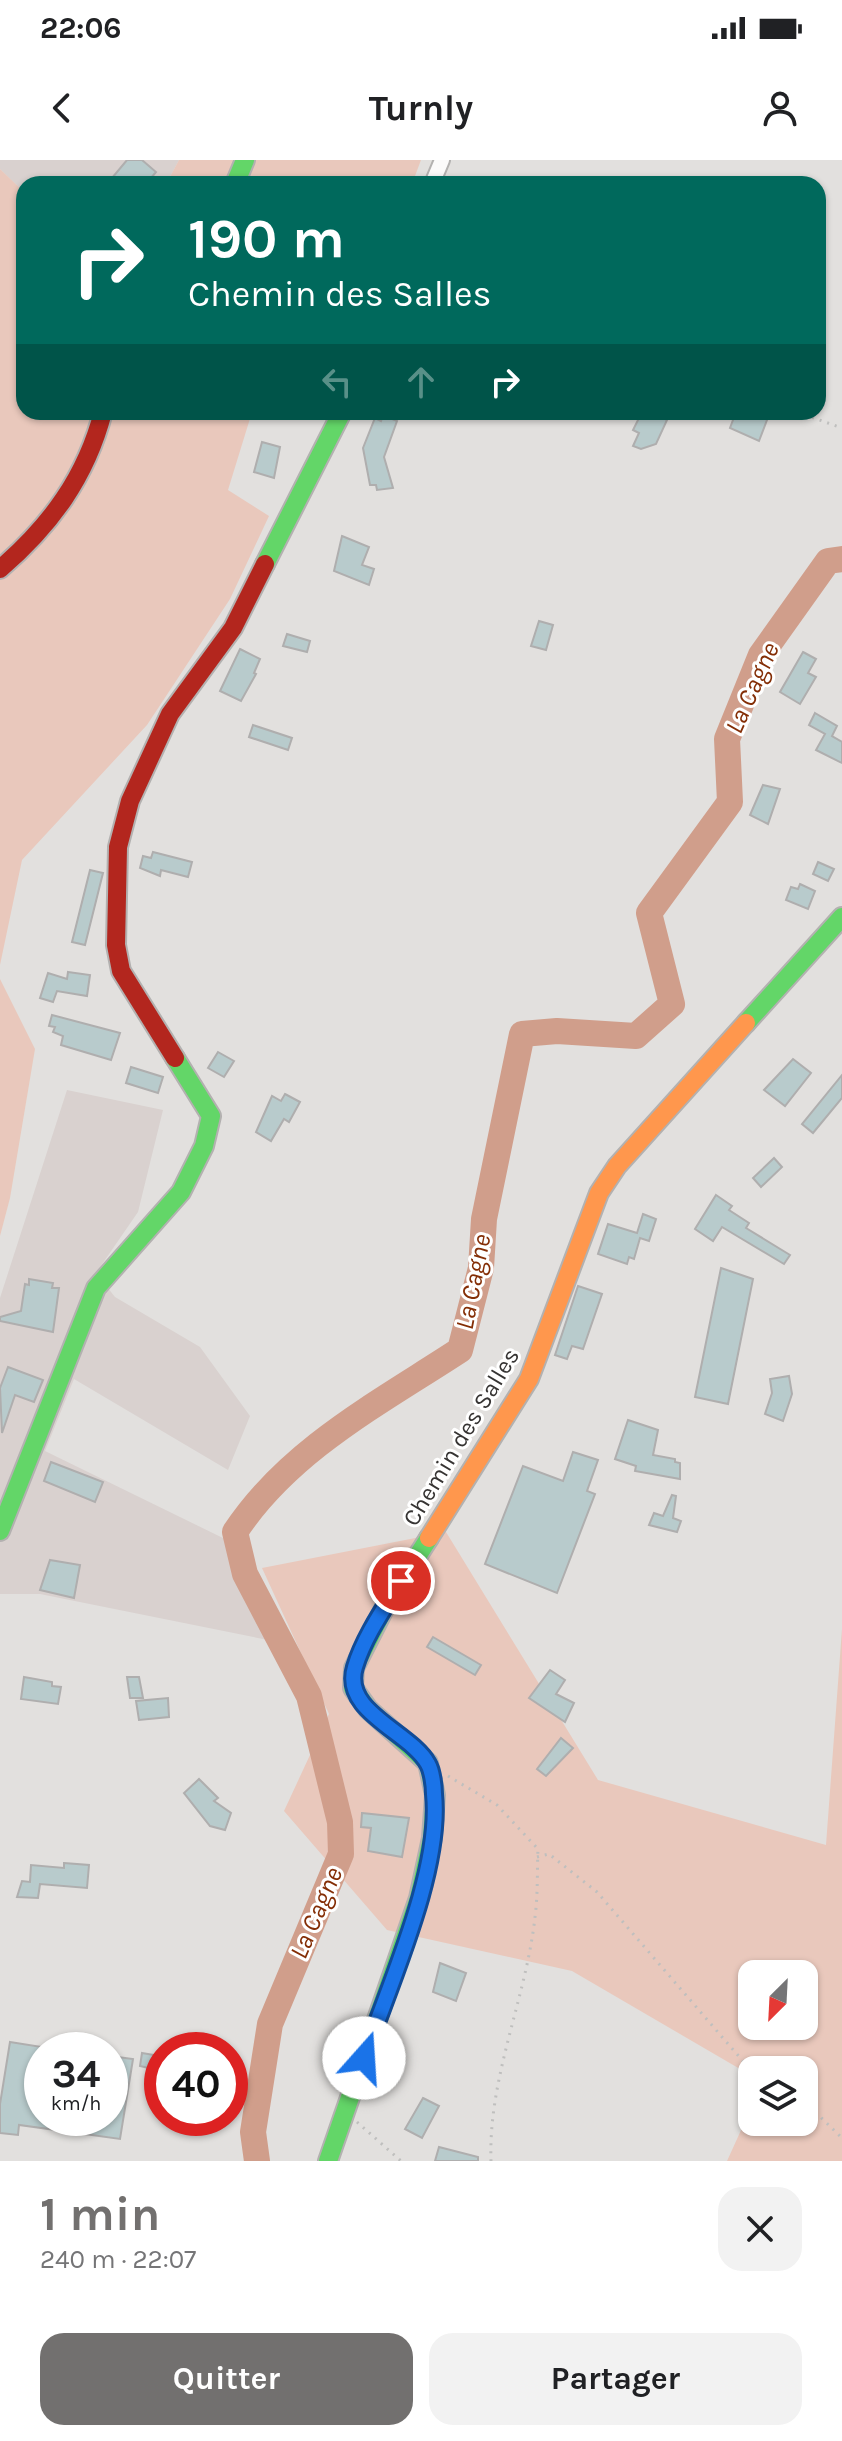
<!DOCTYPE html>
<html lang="fr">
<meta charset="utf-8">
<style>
body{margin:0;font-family:Karla,sans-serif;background:#f2f2f2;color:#202124;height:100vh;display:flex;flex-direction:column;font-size:30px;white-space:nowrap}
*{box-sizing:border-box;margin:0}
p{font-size:26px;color:#757577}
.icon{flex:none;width:44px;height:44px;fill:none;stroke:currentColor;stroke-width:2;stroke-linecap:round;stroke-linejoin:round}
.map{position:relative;height:2001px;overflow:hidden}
.drawer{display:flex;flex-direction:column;background:#fff;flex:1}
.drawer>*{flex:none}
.banner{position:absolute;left:16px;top:16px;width:810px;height:244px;border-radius:24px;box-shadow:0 2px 6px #0004;background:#00695c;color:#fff;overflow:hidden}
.needle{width:52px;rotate:204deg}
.tools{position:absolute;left:738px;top:1800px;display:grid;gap:16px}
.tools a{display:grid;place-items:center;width:80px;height:80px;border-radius:16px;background:#fff;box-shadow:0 2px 6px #0004;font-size:40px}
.speed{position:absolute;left:24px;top:1872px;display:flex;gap:16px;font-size:40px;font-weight:700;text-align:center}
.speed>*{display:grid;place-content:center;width:104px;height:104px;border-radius:50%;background:#fff;box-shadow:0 2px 6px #0004;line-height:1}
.speed small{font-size:20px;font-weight:400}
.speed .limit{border:12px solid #d22;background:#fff;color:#111}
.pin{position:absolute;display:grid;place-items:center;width:68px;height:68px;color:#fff;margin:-34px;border:4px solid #fff;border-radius:50%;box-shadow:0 2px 8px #0007}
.me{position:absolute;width:88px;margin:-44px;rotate:19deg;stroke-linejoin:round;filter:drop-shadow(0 0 6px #0008)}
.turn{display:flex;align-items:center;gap:28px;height:168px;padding:0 40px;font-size:36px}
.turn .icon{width:104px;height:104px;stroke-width:2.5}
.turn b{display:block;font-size:56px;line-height:68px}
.lanes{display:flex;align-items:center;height:76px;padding:0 40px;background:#0003;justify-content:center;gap:40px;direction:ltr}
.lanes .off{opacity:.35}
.round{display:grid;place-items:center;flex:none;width:84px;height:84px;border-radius:24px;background:#f2f2f2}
.summary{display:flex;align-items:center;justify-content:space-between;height:136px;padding:0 40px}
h1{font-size:48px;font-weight:700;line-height:60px;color:#72706f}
.action{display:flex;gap:16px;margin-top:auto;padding:16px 40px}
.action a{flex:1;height:92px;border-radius:24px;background:#72706f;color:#fff;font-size:32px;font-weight:700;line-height:92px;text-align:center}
.action a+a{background:#f2f2f2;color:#202124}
.status{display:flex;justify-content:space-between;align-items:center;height:56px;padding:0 40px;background:#fff;direction:ltr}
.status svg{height:22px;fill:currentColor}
header{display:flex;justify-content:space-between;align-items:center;height:104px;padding:0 40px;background:#fff;font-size:36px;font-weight:700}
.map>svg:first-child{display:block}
.built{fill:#d9d1cf}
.green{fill:#e9c8bc;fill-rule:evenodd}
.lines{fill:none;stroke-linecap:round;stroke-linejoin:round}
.river{stroke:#d09e8b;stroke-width:26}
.building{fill:#b8cbcc;stroke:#afaeae;stroke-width:2}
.street-casing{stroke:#b3b1b0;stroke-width:18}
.fast-casing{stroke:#b3b1b0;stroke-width:22}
.slow-casing{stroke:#b3b1b0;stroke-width:22}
.jam-casing{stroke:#b3b1b0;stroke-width:22}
.path{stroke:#bfbfbe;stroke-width:3;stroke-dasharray:2 6;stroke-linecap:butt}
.street{stroke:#fbfafa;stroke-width:14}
.fast{stroke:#63d668;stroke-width:18}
.slow{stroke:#ff974d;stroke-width:18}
.jam{stroke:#b3261e;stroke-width:18}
.route-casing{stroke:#114b97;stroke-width:20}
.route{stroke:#1a73e8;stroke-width:14}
.labels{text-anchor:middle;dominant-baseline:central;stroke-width:6;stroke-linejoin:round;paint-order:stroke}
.street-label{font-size:24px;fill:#363433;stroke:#fff}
.water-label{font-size:26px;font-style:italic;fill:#842e06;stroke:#fff}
</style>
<div class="status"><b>22:06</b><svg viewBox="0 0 49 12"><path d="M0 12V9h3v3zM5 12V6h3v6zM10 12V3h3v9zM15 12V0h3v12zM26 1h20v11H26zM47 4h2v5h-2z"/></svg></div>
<header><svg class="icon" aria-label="back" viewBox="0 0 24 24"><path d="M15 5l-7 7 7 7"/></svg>Turnly<svg class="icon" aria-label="person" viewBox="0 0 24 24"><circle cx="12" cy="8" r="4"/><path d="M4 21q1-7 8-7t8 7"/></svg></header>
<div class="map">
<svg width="842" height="2001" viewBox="0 0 842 2001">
<rect width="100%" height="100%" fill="#e2e0de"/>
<!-- built -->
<g class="built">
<path d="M0 0H179L166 24H24V32L0 9Z"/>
<path d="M67 930 163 950 138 1052 96 1113 115 1137 200 1187 250 1256 228 1310 74 1219 45 1291 225 1379 268 1480 40 1434H0V1138Z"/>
</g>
<!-- green -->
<g class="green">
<path d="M179 0H421L412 24H166Z"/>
<path d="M0 9 24 32V252H252L228 330 269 356 230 439 147 565 22 700 0 805Z"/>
<path d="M0 819 35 889 10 1038 0 1076Z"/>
<path d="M446 1372 598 1620 826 1685 842 1469V2001H727L752 1946V1962H804V1910H752V1916L572 1811 387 1770 284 1651 329 1554 262 1408ZM752 1814H804V1866H752Z"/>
</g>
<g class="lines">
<!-- river -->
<path class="river" d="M257 2001 253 1972 270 1864 341 1694 340 1662 309 1536 245 1414 235 1372C289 1290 379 1243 460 1190L481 1108 484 1059 522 874 557 871 636 876 672 844 649 753 730 642 727 579 761 495 828 401 842 399"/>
</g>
<!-- building -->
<g class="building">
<path d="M127 0H142L156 12 146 24H118L112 18Z"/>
<path d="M642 252H663L661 257 667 260 656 284 641 289 633 286 639 273 633 270Z"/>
<path d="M736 252H770L759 281 730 268Z"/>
<path d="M383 255 397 261 384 297 393 328 377 330 376 325H370L363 288 375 258 381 261Z"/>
<path d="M262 282 280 287 274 318 254 312Z"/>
<path d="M342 376 369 387 362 405 374 409 369 425 334 411Z"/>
<path d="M539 461 553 465 546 490 531 486Z"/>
<path d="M287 474 310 481 307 492 283 486Z"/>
<path d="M240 489 260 499 254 513 256 514 241 541 220 531Z"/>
<path d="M803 492 816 499 808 513 816 517 800 544 780 532Z"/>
<path d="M815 553 837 566 832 576 842 582V603L816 590 825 574 809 565Z"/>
<path d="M253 565 292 578 288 590 249 577Z"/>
<path d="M763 625 780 629 768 664 750 655Z"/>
<path d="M153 692 192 702 188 717 161 710 160 716 140 708 143 696 151 698Z"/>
<path d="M818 702 834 709 828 721 813 714Z"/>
<path d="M90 710 103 713 85 785 72 782Z"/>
<path d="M800 724 815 731 808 749 786 740 791 727 798 729Z"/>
<path d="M68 812 90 815 87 836 57 831 53 842 40 838 48 813 67 819Z"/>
<path d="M52 855 120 873 111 900 61 885 63 876 53 872 55 867 49 866Z"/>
<path d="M218 892 234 901 224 917 208 908Z"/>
<path d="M793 899 811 913 785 946 764 930Z"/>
<path d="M131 907 163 917 158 933 126 923Z"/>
<path d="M842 915V938L813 973 802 964Z"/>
<path d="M285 934 300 942 289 962 284 959 271 981 256 972 272 936 281 941Z"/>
<path d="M774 998 782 1007 761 1027 753 1018Z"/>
<path d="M716 1035 732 1046 729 1050 749 1063 746 1068 790 1095 784 1104 722 1067 713 1081 695 1069Z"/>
<path d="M643 1054 656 1059 649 1081 640 1078 634 1099 629 1097 627 1104 598 1094 608 1064 637 1073Z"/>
<path d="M721 1108 753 1119 728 1244 695 1237Z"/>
<path d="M29 1119 53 1123 52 1128H59L53 1172 0 1161V1157L21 1151 25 1124 29 1125Z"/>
<path d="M578 1126 602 1134 583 1189 572 1186 567 1199 555 1195Z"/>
<path d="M8 1207 43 1220 34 1242 15 1235 2 1273 0 1228Z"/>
<path d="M789 1216 792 1234 783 1261 765 1254 772 1233 770 1219Z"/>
<path d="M628 1260 658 1270 653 1295 675 1299V1302L680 1303V1319L635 1311 636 1306 615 1299Z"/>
<path d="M573 1292 598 1300 587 1331 595 1334 557 1433 485 1404 523 1306 563 1321Z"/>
<path d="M51 1302 103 1322 95 1342 44 1321Z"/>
<path d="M672 1335 676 1336 673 1358 681 1361 677 1372 649 1365 654 1353 663 1356Z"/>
<path d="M50 1400 80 1405 74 1438 40 1430Z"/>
<path d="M433 1477 481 1505 475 1515 427 1487Z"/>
<path d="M550 1510 565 1520 556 1534 574 1543 565 1562 529 1538Z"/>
<path d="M24 1517 52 1522V1526L61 1527 58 1544 21 1539Z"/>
<path d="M127 1517H139L143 1538H130Z"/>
<path d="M168 1538 169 1557 139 1560 136 1541Z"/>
<path d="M561 1578 573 1588 546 1616 537 1609Z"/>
<path d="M199 1619 218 1638 214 1641 231 1653 225 1670 210 1666 184 1633Z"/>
<path d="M362 1653 409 1658 402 1697 368 1691 371 1668 361 1667Z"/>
<path d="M64 1703 89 1705 87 1728 40 1724 38 1738 17 1737 22 1721 30 1722 31 1705 64 1708Z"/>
<path d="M440 1803 466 1813 456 1841 433 1832Z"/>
<path d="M10 1882 42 1887V1958H110V1896L133 1899 120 1979 19 1965 18 1975 0 1973V1944Z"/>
<path d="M142 1893 160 1896 157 1910 140 1906Z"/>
<path d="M423 1938 439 1946 422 1978 405 1969Z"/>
<path d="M439 1987 478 1997V2001H435Z"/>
</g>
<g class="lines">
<!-- street casing -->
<g class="street-casing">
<path id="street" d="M432 24 442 0"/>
</g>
<!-- fast casing -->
<g class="fast-casing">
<g id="fast">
<path d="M235 24 245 0"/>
<path d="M265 404 342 252"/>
<path d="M746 863 842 757"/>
<path d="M0 1371 96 1128 181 1032 204 986 211 956 175 898"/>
<path d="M328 2001 419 1738 432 1678 435 1635 428 1603 368 1549 353 1528 354 1508 385 1447 429 1378"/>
</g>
</g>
<!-- slow casing -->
<g class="slow-casing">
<path id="slow" d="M429 1378 529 1219 599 1033 617 1006 746 863"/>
</g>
<!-- jam casing -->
<g class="jam-casing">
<g id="jam">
<path d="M0 409C51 365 86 317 103 252"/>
<path d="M175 898 121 811 116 785 118 687 130 641 170 554 233 468 265 404"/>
</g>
</g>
<!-- path -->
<g class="path">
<path d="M797 252 842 268"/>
<path d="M448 1616 497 1645 538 1689C537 1711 538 1735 535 1757 526 1839 488 1918 491 2001"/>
<path d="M537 1697 549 1694 597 1732 748 1907 754 1910"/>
<path d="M804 1941 842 1978"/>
<path d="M357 1962 401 2001"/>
</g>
<!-- street -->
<use href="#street" class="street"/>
<!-- fast -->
<use href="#fast" class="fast"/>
<!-- slow -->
<use href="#slow" class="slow"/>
<!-- jam -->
<use href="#jam" class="jam"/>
</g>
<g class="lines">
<!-- route casing -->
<g class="route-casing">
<path id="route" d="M364 1898C389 1825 442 1710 434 1634 434 1626 432 1611 428 1604 411 1572 341 1552 355 1507 364 1477 385 1447 401 1421"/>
</g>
<!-- route -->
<use href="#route" class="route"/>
</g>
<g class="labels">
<!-- street labels -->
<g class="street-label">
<text transform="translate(461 1277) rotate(-59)">Chemin des Salles</text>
</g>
<!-- water labels -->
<g class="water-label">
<text transform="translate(752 528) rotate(-66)">La Cagne</text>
<text transform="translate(473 1122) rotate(-79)">La Cagne</text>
<text transform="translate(316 1753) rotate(-67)">La Cagne</text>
</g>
</g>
</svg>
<div class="tools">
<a><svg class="needle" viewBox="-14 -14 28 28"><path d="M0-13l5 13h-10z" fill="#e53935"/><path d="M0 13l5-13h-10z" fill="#757577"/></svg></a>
<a><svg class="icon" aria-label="layers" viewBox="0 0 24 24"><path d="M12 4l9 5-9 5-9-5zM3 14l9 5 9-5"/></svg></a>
</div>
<div class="speed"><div>34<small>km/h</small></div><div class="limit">40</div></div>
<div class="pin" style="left:401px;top:1421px;background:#d93025"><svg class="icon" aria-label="arrive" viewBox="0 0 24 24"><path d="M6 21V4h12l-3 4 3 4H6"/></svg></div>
<svg class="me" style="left:364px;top:1898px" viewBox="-20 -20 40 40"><circle r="19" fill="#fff"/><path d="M0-13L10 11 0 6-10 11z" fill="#1a73e8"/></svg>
<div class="banner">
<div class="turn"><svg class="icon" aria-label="right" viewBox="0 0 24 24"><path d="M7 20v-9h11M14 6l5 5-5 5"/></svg><div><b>190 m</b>Chemin des Salles</div></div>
<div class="lanes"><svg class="icon off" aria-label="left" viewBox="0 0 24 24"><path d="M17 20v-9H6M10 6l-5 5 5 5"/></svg><svg class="icon off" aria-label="ahead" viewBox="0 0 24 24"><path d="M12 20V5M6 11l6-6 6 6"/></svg><svg class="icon" aria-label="right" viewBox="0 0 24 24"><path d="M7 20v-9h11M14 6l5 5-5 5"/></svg></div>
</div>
</div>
<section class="drawer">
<div class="summary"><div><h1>1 min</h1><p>240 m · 22:07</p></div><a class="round"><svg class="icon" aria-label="close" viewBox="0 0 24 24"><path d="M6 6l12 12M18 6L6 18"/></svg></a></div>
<div class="action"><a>Quitter</a><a>Partager</a></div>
</section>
